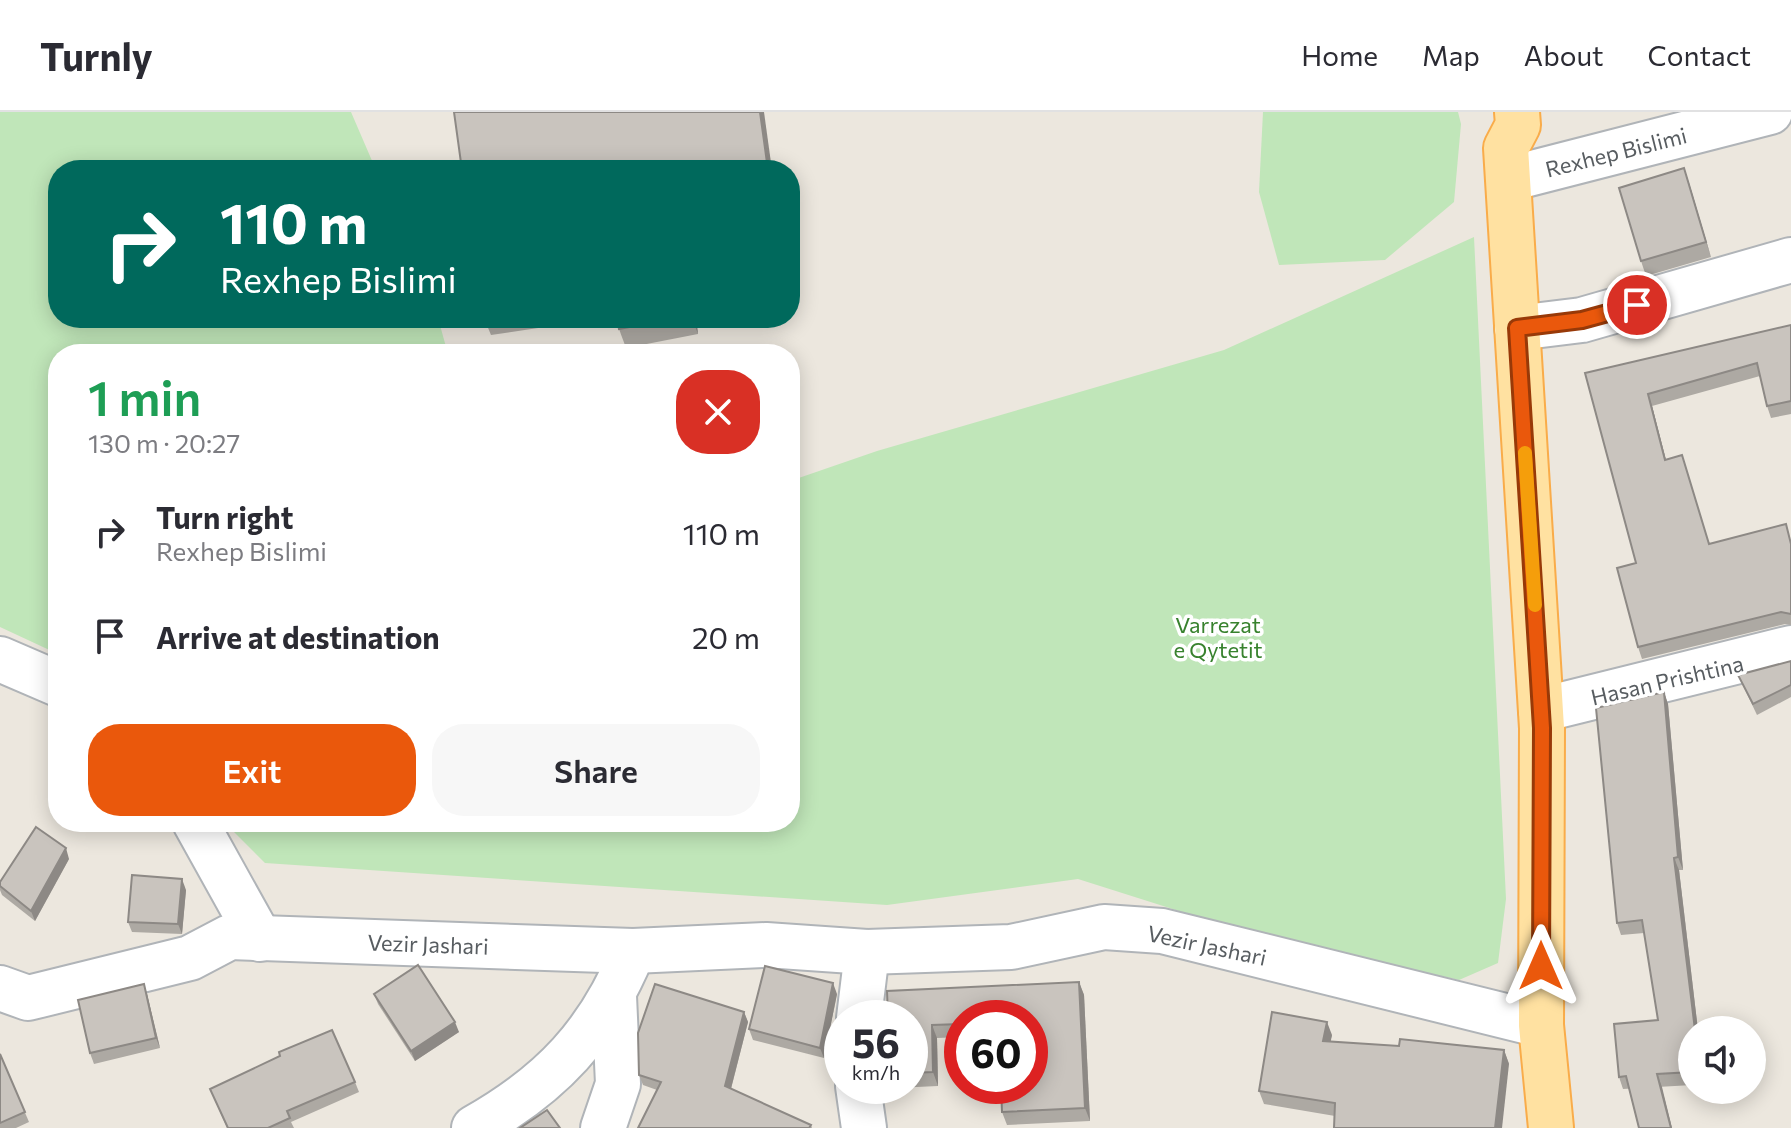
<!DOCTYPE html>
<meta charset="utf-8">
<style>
body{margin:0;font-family:Commissioner,sans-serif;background:#f7f7f7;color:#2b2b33;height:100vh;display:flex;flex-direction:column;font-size:30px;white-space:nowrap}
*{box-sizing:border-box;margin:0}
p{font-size:26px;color:#7c7c81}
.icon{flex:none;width:44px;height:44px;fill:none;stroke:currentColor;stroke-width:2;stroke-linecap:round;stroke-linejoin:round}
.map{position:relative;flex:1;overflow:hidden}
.details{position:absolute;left:48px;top:232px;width:752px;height:488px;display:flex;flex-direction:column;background:#fff;border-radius:32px;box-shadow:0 4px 20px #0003}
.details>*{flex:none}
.hud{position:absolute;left:48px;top:48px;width:752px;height:168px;border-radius:32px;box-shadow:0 4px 20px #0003;background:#00695c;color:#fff;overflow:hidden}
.tools{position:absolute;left:1678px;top:904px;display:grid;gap:16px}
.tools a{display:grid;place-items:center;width:88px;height:88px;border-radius:50%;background:#fff;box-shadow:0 4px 20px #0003;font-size:40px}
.speed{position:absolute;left:824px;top:888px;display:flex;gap:16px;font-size:40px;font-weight:700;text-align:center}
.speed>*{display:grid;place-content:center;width:104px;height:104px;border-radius:50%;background:#fff;box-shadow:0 4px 20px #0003;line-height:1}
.speed small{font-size:20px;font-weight:400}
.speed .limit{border:12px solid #d22;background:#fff;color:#111}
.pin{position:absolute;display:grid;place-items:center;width:68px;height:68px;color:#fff;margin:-34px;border:4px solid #fff;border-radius:50%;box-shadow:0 2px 8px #0007}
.me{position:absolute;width:88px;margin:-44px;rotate:0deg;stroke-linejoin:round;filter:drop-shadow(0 0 6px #0008)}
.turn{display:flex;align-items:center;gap:28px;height:168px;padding:0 40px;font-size:36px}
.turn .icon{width:104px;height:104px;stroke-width:2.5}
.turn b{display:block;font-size:56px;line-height:68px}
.round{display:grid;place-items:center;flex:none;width:84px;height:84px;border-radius:32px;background:#f7f7f7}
.headline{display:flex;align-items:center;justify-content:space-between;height:136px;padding:0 40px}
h1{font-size:48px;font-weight:600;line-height:60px;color:#1e9e55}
.button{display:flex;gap:16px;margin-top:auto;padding:16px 40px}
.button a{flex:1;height:92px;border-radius:32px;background:#ea580c;color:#fff;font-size:32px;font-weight:600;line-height:92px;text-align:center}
.button a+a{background:#f7f7f7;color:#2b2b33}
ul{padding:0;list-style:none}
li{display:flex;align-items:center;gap:24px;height:104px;padding:0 40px}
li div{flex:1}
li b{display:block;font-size:30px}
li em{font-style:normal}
header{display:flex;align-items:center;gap:48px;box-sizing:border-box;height:112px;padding:0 40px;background:#fff;border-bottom:2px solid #e1e1e2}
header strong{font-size:38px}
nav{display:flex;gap:44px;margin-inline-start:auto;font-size:28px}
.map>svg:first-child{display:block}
.green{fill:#c0e6b9}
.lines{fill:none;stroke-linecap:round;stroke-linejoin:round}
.minor-casing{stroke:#b0b4b8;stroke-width:48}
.major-casing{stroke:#f9ac4a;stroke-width:48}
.minor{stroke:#fff;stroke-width:44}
.major{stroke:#ffe1a1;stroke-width:44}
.wall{fill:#ada9a3}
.shaded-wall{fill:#8d8985}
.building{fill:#c9c4be;stroke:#8d8985;stroke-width:2}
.route-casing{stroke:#983908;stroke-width:20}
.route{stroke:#ea580c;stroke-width:14}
.slow{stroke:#f59e0b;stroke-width:14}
.labels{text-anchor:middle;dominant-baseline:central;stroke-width:7;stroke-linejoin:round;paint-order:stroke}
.street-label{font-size:22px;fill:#585d61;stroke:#fff}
.park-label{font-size:22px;fill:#38822e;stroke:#fff}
</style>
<header>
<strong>Turnly</strong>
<nav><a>Home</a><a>Map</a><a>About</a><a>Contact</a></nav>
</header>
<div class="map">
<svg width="1791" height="1016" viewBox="0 0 1791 1016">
<rect width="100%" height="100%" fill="#ece7de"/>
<!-- green -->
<g class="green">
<path d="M0 0H351L376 58H58V206H438L448 242H58V542L0 515Z"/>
<path d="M1263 0H1458L1461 12 1454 90 1385 148 1279 153 1259 80Z"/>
<path d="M1474 125 1506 787 1498 851 1459 868 1242 819 1078 767 887 793 265 751 224 710H790V369L877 339 1224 238Z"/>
</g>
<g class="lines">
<!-- minor casing -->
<g class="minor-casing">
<g id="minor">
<path d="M1509 67 1770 0"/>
<path d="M1517 216 1582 208 1791 148"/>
<path d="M0 547 58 572"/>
<path d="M1541 598 1791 536"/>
<path d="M195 710 260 827"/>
<path d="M0 876 28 886 190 846 230 825 633 839 766 833 867 840 1011 835 1104 815 1162 819 1541 913"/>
<path d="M859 906 867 840"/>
<path d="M858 974 864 1016"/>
<path d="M474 1016C552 972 599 922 633 839"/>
<path d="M603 1016 618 972 614 884"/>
</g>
</g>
<!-- major casing -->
<g class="major-casing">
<path id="major" d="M1517 0 1518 13 1506 36 1542 616 1541 913 1551 1016"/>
</g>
<!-- minor -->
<use href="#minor" class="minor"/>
<!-- major -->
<use href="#major" class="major"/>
</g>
<!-- wall -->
<g class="wall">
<path d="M1689 71 1711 145 1646 164 1641 149Z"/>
<path d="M484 206H605L491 223Z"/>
<path d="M617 206H696L698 222 626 236 619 217Z"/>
<path d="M1791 213V302L1771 306 1767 294 1760 264 1652 294 1666 348 1686 355 1709 432 1791 428V513L1785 512 1642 547 1638 535 1636 451 1585 261Z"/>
<path d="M1791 549V585L1757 603 1738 563Z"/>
<path d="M1664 580 1668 592 1683 758H1679L1698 918H1692V973L1623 977 1619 965 1658 908 1644 821 1621 823 1617 811Z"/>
<path d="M69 747 35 809 2 783 0 778V770Z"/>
<path d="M186 778 182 822 132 820 128 810Z"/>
<path d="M1079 870 1084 883 1090 1009 1007 1013 1002 1000 1030 906H962V925L937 926 938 974 895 976 894 974H910V906Z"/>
<path d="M147 882 160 936 94 952 90 941Z"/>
<path d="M374 882 459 920 415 949 378 892Z"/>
<path d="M837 882 824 946 753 928 749 917Z"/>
<path d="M744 900 748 910 731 977 811 1013 812 1016H638L657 978 643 973 639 963Z"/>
<path d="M1332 923 1330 930 1399 934 1504 938 1509 952 1335 1004 1264 992 1259 979Z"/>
<path d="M0 942 29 1010 16 1016H0Z"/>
<path d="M355 970 359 980 291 1010 294 1016H227L210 977Z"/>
</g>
<!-- shaded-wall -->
<g class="shaded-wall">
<path d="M760 0H764L772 58H768Z"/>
<path d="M1684 56 1689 71 1711 145 1706 130Z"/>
<path d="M692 206H696L698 222Z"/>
<path d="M1648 282 1652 294 1669 360 1665 348Z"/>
<path d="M1664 580 1668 592 1683 758 1678 745Z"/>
<path d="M66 736 69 747 35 809 31 799Z"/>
<path d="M1674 746 1679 758 1698 918H1695Z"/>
<path d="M182 767 186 778 182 822 178 812Z"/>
<path d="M1079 870 1084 883 1090 1009 1085 996Z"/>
<path d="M833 871 837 882 824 946 820 936Z"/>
<path d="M144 872 147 882 160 936 156 926Z"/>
<path d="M744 900 748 910 729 984 725 974Z"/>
<path d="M455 910 459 920 415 949 411 939Z"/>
<path d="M1327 910 1332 923 1328 943 1323 929Z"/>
<path d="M932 913 937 926 938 974 933 960Z"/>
<path d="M1504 938 1509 952 1502 1016H1495Z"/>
<path d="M1657 962 1662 975 1672 1016H1671Z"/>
</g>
<!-- building -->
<g class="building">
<path d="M454 0H760L768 58H462Z"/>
<path d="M1684 56 1706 130 1641 149 1619 76Z"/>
<path d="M617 206H676L619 217Z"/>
<path d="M1791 213V289L1767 294 1757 251 1648 282 1665 348 1682 343 1709 432 1786 412 1791 432V502L1781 500 1638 535 1617 456 1636 451 1585 261Z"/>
<path d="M1791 549V573L1753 592 1738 563Z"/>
<path d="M1664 580 1678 745 1674 746 1695 918H1692V960L1657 962 1671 1016H1639L1626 964 1619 965 1614 912 1658 908 1642 808 1617 811 1596 596Z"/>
<path d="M36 715 66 736 31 799 0 774V770Z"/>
<path d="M132 763 182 767 178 812 128 810Z"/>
<path d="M418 853 455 910 411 939 374 882Z"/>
<path d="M765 854 833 871 820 936 749 917Z"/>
<path d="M1079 870 1085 996 1002 1000 1001 974H1030V906H962V912L932 913 933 960 910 961V906H888L887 879Z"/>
<path d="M144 872 156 926 90 941 78 888Z"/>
<path d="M655 872 744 900 725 974 811 1013 809 1016H638L661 970 639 963 638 921Z"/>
<path d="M1272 900 1327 910 1323 929 1399 934 1400 927 1504 938 1495 1016H1334L1335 991 1259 979Z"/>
<path d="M332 918 355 970 287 999 290 1006 268 1016H228L210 977 280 944 279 940Z"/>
<path d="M0 942 25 1000 0 1011Z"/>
<path d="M547 998 560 1016H520Z"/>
</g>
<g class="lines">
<!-- route casing -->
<g class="route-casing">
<path id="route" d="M1541 854 1542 616 1517 216 1582 208 1637 193"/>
</g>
<!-- route -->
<use href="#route" class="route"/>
<!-- slow -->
<path class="slow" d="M1525 341 1535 493"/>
</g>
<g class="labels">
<!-- street labels -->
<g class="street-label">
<text transform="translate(1616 40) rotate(-14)">Rexhep Bislimi</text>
<text transform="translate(1667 568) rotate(-13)">Hasan Prishtina</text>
<text transform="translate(428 832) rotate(2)">Vezir Jashari</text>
<text transform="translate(1207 833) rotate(12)">Vezir Jashari</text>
</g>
<!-- park labels -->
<g class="park-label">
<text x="1218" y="512">Varrezat<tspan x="1218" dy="25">e Qytetit</tspan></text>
</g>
</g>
</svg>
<div class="tools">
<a><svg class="icon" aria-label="sound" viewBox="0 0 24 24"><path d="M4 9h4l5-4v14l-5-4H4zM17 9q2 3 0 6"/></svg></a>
</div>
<div class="speed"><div>56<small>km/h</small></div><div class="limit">60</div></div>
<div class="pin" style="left:1637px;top:193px;background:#d93025"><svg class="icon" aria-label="arrive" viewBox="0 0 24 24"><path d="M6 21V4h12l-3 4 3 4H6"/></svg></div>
<svg class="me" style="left:1541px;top:854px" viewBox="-20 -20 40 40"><path d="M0-17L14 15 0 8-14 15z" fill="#ea580c" stroke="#fff" stroke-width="4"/></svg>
<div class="hud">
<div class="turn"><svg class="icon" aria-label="right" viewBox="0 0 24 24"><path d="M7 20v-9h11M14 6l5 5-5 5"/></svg><div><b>110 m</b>Rexhep Bislimi</div></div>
</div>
<section class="details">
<div class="headline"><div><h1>1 min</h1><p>130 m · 20:27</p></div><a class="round" style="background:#d93025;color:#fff"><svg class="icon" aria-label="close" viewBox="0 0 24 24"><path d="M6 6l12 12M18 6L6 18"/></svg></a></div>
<ul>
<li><svg class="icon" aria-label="right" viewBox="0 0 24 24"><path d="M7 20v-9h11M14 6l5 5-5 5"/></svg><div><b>Turn right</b><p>Rexhep Bislimi</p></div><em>110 m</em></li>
<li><svg class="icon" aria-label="arrive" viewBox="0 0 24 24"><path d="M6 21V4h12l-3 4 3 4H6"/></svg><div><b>Arrive at destination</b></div><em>20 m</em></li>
</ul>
<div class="button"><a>Exit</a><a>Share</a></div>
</section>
</div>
